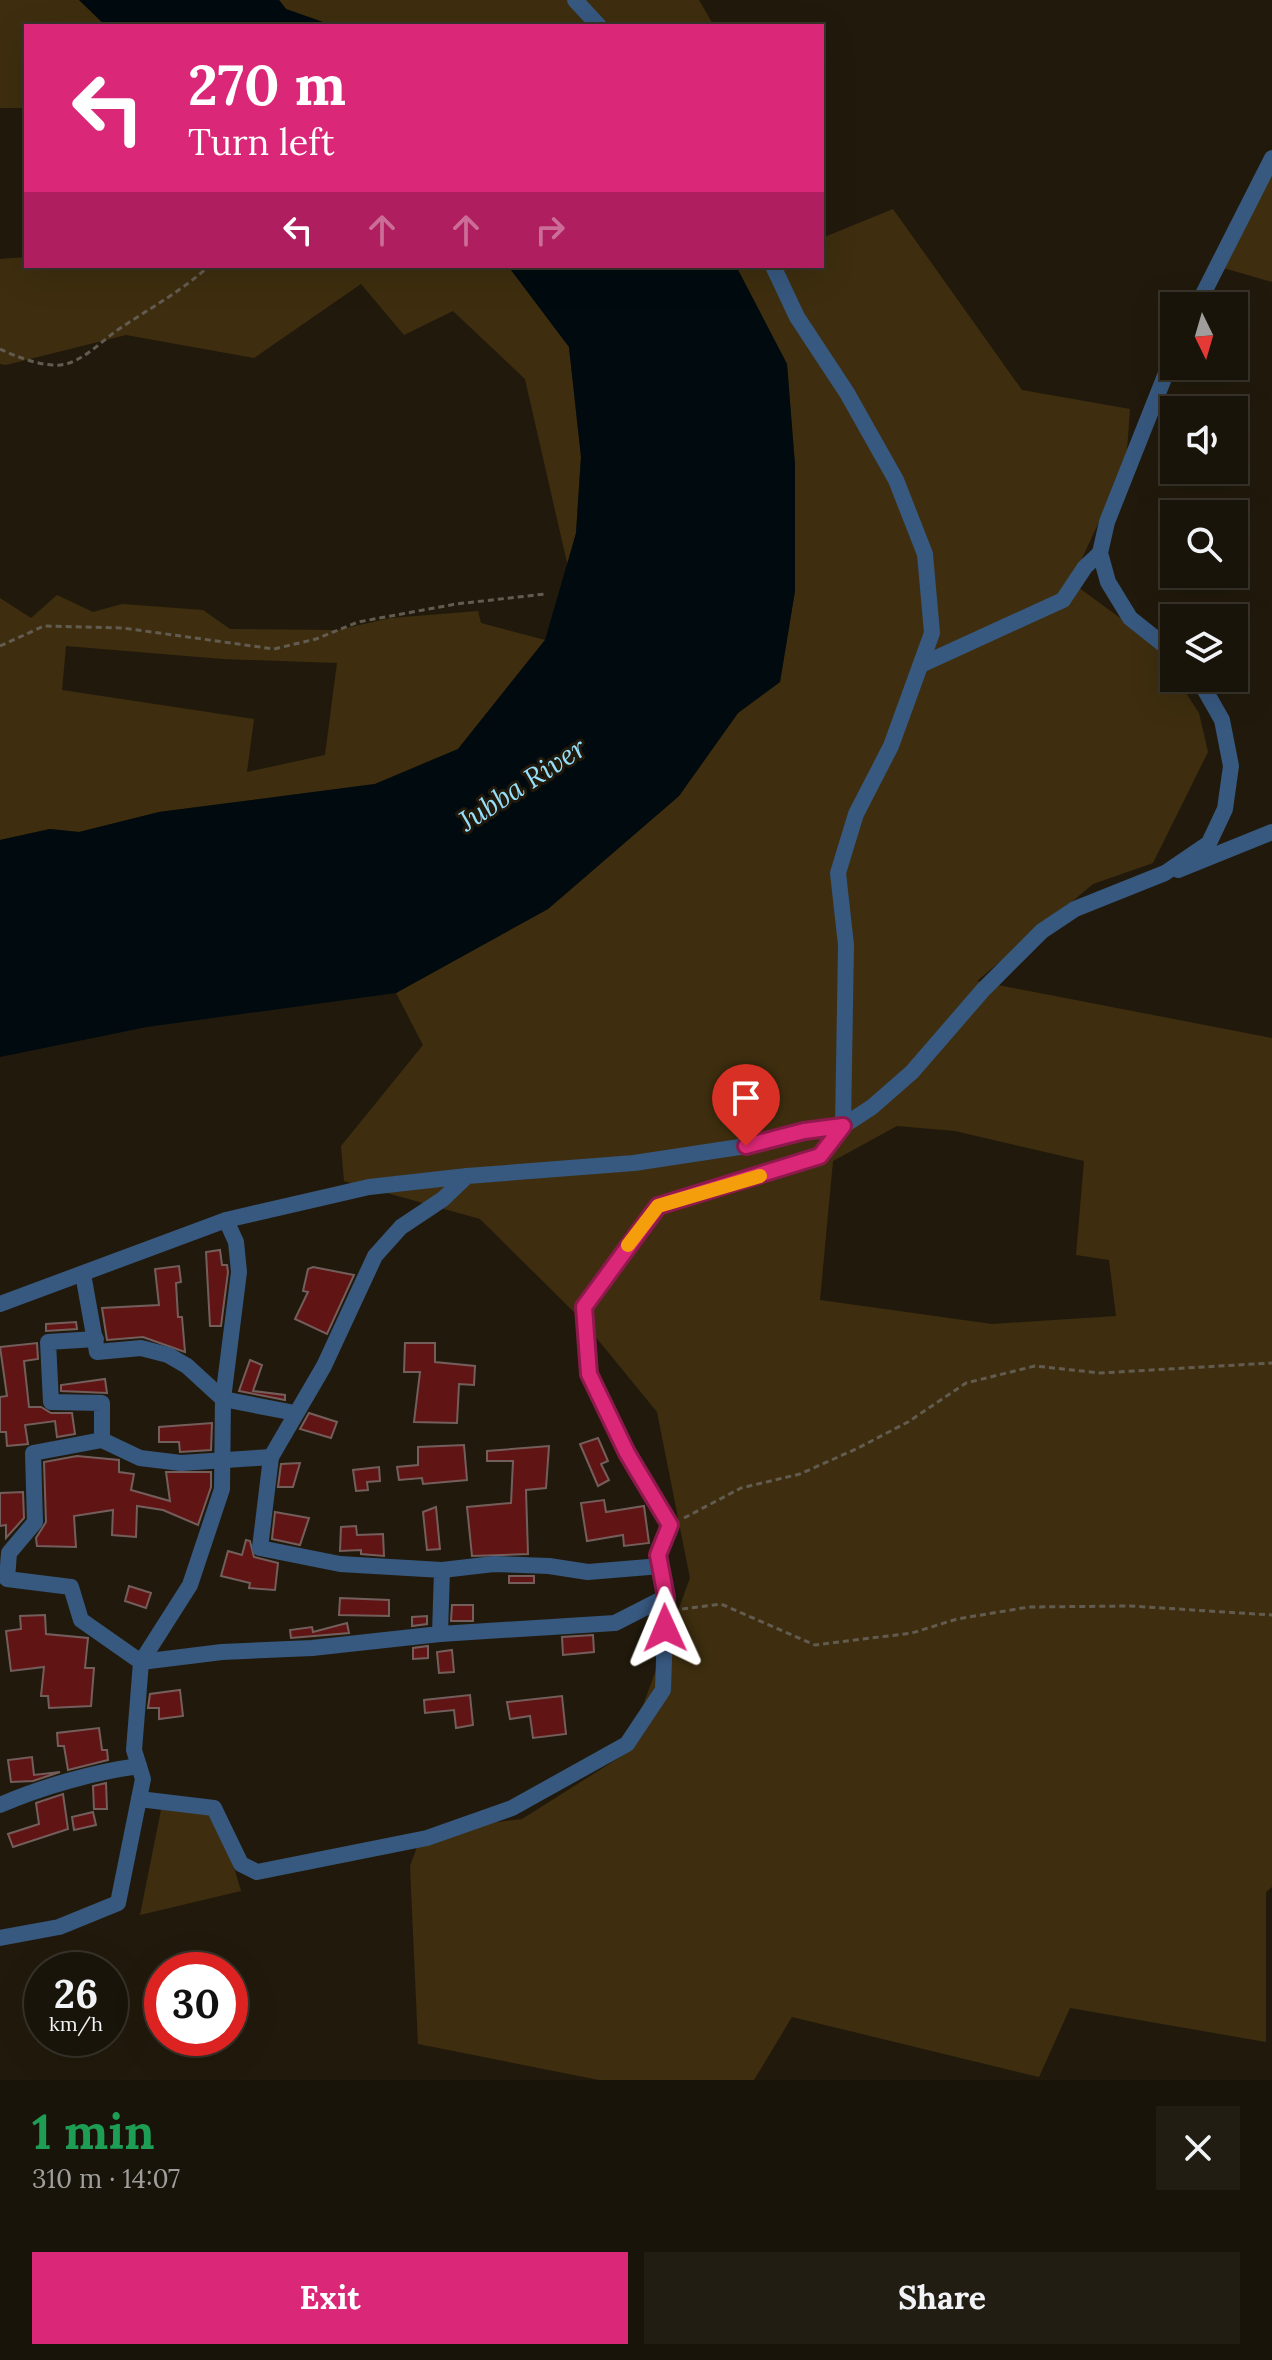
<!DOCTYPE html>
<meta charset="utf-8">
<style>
body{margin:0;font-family:Lora,serif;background:#221d12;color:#f1f3f6;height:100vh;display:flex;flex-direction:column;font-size:30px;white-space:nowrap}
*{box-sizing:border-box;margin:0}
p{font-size:26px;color:#9f9e9c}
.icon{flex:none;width:44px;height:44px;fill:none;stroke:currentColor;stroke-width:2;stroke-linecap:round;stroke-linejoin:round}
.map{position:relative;height:2080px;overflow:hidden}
.side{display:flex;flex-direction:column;background:#191409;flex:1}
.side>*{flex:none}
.hud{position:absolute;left:24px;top:24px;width:800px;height:244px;border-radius:0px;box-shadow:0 8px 32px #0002,0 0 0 2px #37332a;background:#db2777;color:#fff;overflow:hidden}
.needle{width:52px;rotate:175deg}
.controls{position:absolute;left:1160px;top:292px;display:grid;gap:16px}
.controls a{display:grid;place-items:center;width:88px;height:88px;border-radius:0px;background:#191409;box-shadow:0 8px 32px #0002,0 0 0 2px #37332a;font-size:40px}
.speed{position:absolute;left:24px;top:1952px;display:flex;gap:16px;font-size:40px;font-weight:700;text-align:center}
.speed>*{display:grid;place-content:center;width:104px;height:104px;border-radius:50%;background:#191409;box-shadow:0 8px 32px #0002,0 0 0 2px #37332a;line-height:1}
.speed small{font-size:20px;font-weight:400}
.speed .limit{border:12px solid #d22;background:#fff;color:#111}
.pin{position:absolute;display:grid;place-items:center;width:68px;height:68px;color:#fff;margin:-82px -34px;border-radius:50% 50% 50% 0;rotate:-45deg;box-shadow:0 0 8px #0007}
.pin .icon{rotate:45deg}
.me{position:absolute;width:88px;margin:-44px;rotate:359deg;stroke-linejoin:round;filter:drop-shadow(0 0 6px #0008)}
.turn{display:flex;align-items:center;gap:28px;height:168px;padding:0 32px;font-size:36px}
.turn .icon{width:104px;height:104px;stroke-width:2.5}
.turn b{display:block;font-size:56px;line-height:68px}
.lanes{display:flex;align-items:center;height:76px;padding:0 32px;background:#0003;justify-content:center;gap:40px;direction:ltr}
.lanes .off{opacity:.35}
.round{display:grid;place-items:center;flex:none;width:84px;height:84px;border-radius:0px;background:#221d12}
.head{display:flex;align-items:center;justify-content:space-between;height:136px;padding:0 32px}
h1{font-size:48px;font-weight:800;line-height:60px;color:#1e9e55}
.cta{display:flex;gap:16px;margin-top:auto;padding:16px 32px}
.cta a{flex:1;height:92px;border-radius:0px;background:#db2777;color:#fff;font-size:32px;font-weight:800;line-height:92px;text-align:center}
.cta a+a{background:#221d12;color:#f1f3f6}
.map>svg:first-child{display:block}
.green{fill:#3e2e0f;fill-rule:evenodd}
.water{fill:#010b0f}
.building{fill:#601514;stroke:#735e5c;stroke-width:2}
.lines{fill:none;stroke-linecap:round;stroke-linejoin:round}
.path{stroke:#625c50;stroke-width:3;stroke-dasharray:6 4;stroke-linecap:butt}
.minor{stroke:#37587f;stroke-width:16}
.route-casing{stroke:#8e194d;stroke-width:20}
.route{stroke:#db2777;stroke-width:14}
.slow{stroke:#f59e0b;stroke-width:14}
.labels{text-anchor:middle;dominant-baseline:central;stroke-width:6;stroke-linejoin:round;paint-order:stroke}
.water-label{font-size:28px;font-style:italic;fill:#96dffb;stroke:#211a0c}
</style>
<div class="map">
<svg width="1272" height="2080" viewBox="0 0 1272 2080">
<rect width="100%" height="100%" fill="#211a0c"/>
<!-- green -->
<g class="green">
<path d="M0 0H79L106 26H26V108H0Z"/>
<path d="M279 0H699L714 26H334L286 9Z"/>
<path d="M1272 158V282L1220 267Z"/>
<path d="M893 209 1022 390 1130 409 1126 464 1071 582 1153 642 1199 713 1208 752 1153 863 1093 884 977 981 1272 1038V1887L1266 1892V2042L1070 2008 1039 2077 792 2017 754 2080H599L418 2044 410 1866 423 1831 522 1819 625 1754 690 1578 657 1412 581 1319 480 1219 344 1181 341 1146 423 1045 396 993 548 909 679 796 738 713 780 682 795 591V465L787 364 736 266H822V238ZM897 1126 955 1131 1084 1161 1076 1255 1109 1260 1116 1316 992 1324 820 1300 833 1161Z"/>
<path d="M26 257V266H508L569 347 581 457 576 533 568 567 525 379 453 311 404 335 361 284 254 358 126 335 6 365 0 364V259Z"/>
<path d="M57 595 93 612 122 604 203 610 230 629 337 630 391 618 478 611 481 623 545 640 458 749 375 784 159 812 79 832 50 829 0 840V598L31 618ZM66 646 223 659 337 663 325 755 247 772 254 719 62 690Z"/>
<path d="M162 1805 217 1810 241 1891 140 1915Z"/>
</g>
<!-- water -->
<g class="water">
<path d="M79 0H279L286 9 334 26H106Z"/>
<path d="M508 266H736L787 364 795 465V591L780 682 738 713 679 796 548 909 396 993 147 1027 0 1057V840L50 829 79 832 159 812 375 784 458 749 545 640 576 533 581 457 569 347Z"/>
</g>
<!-- building -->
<g class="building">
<path d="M220 1250 222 1265H227L228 1272 221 1326H210L206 1252Z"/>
<path d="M179 1266 181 1282 176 1283 178 1317H182L185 1352 143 1337 107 1340 102 1308 159 1305 155 1269Z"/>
<path d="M313 1267 354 1275 327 1334 295 1319 308 1292 303 1291 308 1269Z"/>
<path d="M76 1322 77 1329 46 1331V1324Z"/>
<path d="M37 1343 38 1359 24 1361 29 1407H41L51 1413H72L75 1434 57 1437 55 1421 25 1425 28 1444 7 1446 6 1432H0V1397L7 1396 0 1347Z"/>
<path d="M405 1343H435V1362L475 1366 474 1385 459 1384 457 1423 414 1422 420 1372H404Z"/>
<path d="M250 1360 262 1365 253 1391 285 1395V1400L239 1391Z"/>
<path d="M105 1379 107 1393 61 1391V1385Z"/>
<path d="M309 1413 337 1422 331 1438 300 1429Z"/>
<path d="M212 1423 211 1450 180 1452 179 1442H159V1427Z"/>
<path d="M598 1438 608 1461 601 1464 609 1480 598 1486 580 1444Z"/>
<path d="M464 1445 467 1480 423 1484 422 1478 399 1480 397 1467 418 1465V1447Z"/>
<path d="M549 1446 546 1488 526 1490 528 1554 472 1556 467 1507 511 1503 513 1461H487V1451Z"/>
<path d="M77 1456 119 1460V1472L134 1474 131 1490 170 1501 166 1472H211V1487L198 1525 163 1510 137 1506 136 1537 112 1535 113 1510 74 1516 76 1547 37 1546 36 1538 46 1522 44 1462Z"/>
<path d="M300 1463 293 1487H278L281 1464Z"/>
<path d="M379 1467 380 1481 367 1482 368 1490 356 1491 353 1470Z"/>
<path d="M23 1492 24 1518 6 1538V1525L0 1526V1493Z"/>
<path d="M604 1500 606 1512 644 1506 649 1543 624 1546 623 1535 587 1541 581 1503Z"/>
<path d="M436 1507 440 1549 427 1550 423 1512Z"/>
<path d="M275 1512 309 1518 300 1545 272 1539Z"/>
<path d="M356 1526 357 1535 383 1534 384 1556 361 1554V1550L340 1551 341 1527Z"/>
<path d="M246 1540 250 1541 254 1557 278 1563 275 1590 249 1588 250 1583 221 1576 228 1551 242 1555Z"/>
<rect x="509" y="1576" width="25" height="7"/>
<path d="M129 1586 151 1593 146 1608 125 1601Z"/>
<path d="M340 1598 389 1600V1616L339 1615Z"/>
<path d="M452 1605H473V1621H451Z"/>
<path d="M45 1615 46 1634 88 1638 85 1668H94L91 1706 49 1708 48 1696H41L44 1667 11 1671 6 1631 21 1629 20 1616Z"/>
<path d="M427 1616V1624L412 1626V1617Z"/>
<path d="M347 1623 349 1633 291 1638 290 1630 312 1627 313 1632Z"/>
<path d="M593 1635 594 1652 563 1655 562 1637Z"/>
<path d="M428 1646V1658L413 1659V1648Z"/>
<path d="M452 1650 454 1672 439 1673 437 1652Z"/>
<path d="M180 1690 183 1716 159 1719V1708H148L150 1694Z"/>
<path d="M470 1695 473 1725 456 1728 454 1710 425 1713 424 1700Z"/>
<path d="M562 1696 566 1734 533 1738 530 1716 510 1719 507 1702Z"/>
<path d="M99 1728 102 1750H107L108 1760 68 1770 64 1746H58L57 1733Z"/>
<path d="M32 1757 34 1775 60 1772 33 1781 11 1782 8 1760Z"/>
<path d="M106 1783 107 1809H94L93 1786Z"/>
<path d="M63 1794 68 1829 13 1847 8 1834 39 1824 36 1803Z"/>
<path d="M93 1812 96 1825 74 1830 72 1817Z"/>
</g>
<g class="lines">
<!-- path -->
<g class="path">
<path d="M0 349C17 357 47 369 66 364 89 357 103 339 122 327 152 307 183 290 209 266"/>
<path d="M0 646 44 626 123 628 274 649 316 639 358 622 456 604 545 594"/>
<path d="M684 1518 741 1488 800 1474 856 1449 908 1422 966 1383 1035 1366 1100 1373 1272 1363"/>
<path d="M682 1609 721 1604 815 1645 912 1633 957 1619 1029 1607 1130 1606 1272 1615"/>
</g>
<!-- minor -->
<g class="minor">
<path d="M575 0 599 26"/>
<path d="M1197 306 1272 158"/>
<path d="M1174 353 1107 522 1100 553 1108 582 1130 618 1174 653"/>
<path d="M923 664 1063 600 1085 567 1100 553"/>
<path d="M1178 870 1272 832"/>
<path d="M83 1274 97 1352 141 1348 168 1355 187 1366 223 1399 295 1413"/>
<path d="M0 1304 226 1220 369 1187 467 1176"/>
<path d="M96 1339 48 1342 51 1402 102 1403V1440L140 1458 181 1463 271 1457"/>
<path d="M102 1440 33 1453 35 1522 9 1553 7 1579 71 1587 81 1620 141 1662 222 1652 312 1648 440 1634 442 1570 340 1564 260 1548 271 1457 324 1366 375 1256 401 1227 443 1199 467 1176 634 1163 746 1146 804 1131 843 1126 872 1107 912 1072 983 990 1042 931 1075 909 1165 873 1209 843 1225 809 1231 766 1222 720 1198 678"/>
<path d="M442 1570 494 1564 549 1566 588 1572 661 1566"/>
<path d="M440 1634 615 1623 666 1597"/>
<path d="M139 1799 214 1808 241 1864 257 1872 427 1838 512 1808 627 1744 663 1690 666 1597 658 1555 670 1525 627 1453 589 1374 584 1307 658 1206 820 1156 843 1126 846 945 838 873 856 814 891 746 932 633 925 554 896 480 847 393 797 317 773 266"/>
<path d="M0 1805C41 1787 94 1772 139 1766"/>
<path d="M0 1938 59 1927 118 1903 143 1779 134 1750 141 1662 190 1585 222 1489 223 1399 239 1272 236 1242 226 1220"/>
</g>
</g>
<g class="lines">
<!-- route casing -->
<g class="route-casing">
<path id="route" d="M665 1628 666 1597 658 1555 670 1525 627 1453 589 1374 584 1307 658 1206 820 1156 843 1126 804 1131 746 1146"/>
</g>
<!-- route -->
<use href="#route" class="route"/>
<!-- slow -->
<path class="slow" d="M628 1245 658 1206 760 1176"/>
</g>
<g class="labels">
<!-- water labels -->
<g class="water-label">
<text transform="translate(522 784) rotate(-33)">Jubba River</text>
</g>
</g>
</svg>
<div class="controls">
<a><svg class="needle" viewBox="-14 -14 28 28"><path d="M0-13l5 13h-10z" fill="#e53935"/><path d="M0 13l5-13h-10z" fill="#9f9e9c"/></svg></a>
<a><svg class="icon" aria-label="sound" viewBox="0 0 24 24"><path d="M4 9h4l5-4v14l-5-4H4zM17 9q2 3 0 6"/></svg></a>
<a><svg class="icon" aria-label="search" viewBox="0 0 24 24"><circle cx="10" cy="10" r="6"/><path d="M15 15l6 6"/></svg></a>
<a><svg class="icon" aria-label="layers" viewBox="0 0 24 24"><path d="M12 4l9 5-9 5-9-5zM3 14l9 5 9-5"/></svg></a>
</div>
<div class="speed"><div>26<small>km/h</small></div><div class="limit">30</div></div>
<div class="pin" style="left:746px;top:1146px;background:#d93025"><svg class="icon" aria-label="arrive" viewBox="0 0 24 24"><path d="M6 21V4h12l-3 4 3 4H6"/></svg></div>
<svg class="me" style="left:665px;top:1628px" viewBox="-20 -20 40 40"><path d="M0-17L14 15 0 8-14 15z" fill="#db2777" stroke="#fff" stroke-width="4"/></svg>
<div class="hud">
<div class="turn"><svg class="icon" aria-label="left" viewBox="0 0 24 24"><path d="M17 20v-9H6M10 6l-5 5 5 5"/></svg><div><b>270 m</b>Turn left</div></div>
<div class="lanes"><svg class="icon" aria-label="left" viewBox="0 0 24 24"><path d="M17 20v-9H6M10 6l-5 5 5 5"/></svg><svg class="icon off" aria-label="ahead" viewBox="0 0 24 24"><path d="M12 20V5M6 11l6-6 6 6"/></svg><svg class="icon off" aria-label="ahead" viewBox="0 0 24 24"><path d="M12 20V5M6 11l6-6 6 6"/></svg><svg class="icon off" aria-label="right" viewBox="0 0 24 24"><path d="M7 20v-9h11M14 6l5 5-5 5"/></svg></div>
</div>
</div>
<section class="side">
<div class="head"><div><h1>1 min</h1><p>310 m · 14:07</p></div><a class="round"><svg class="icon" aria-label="close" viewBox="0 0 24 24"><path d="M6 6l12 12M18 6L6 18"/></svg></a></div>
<div class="cta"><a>Exit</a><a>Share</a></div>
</section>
